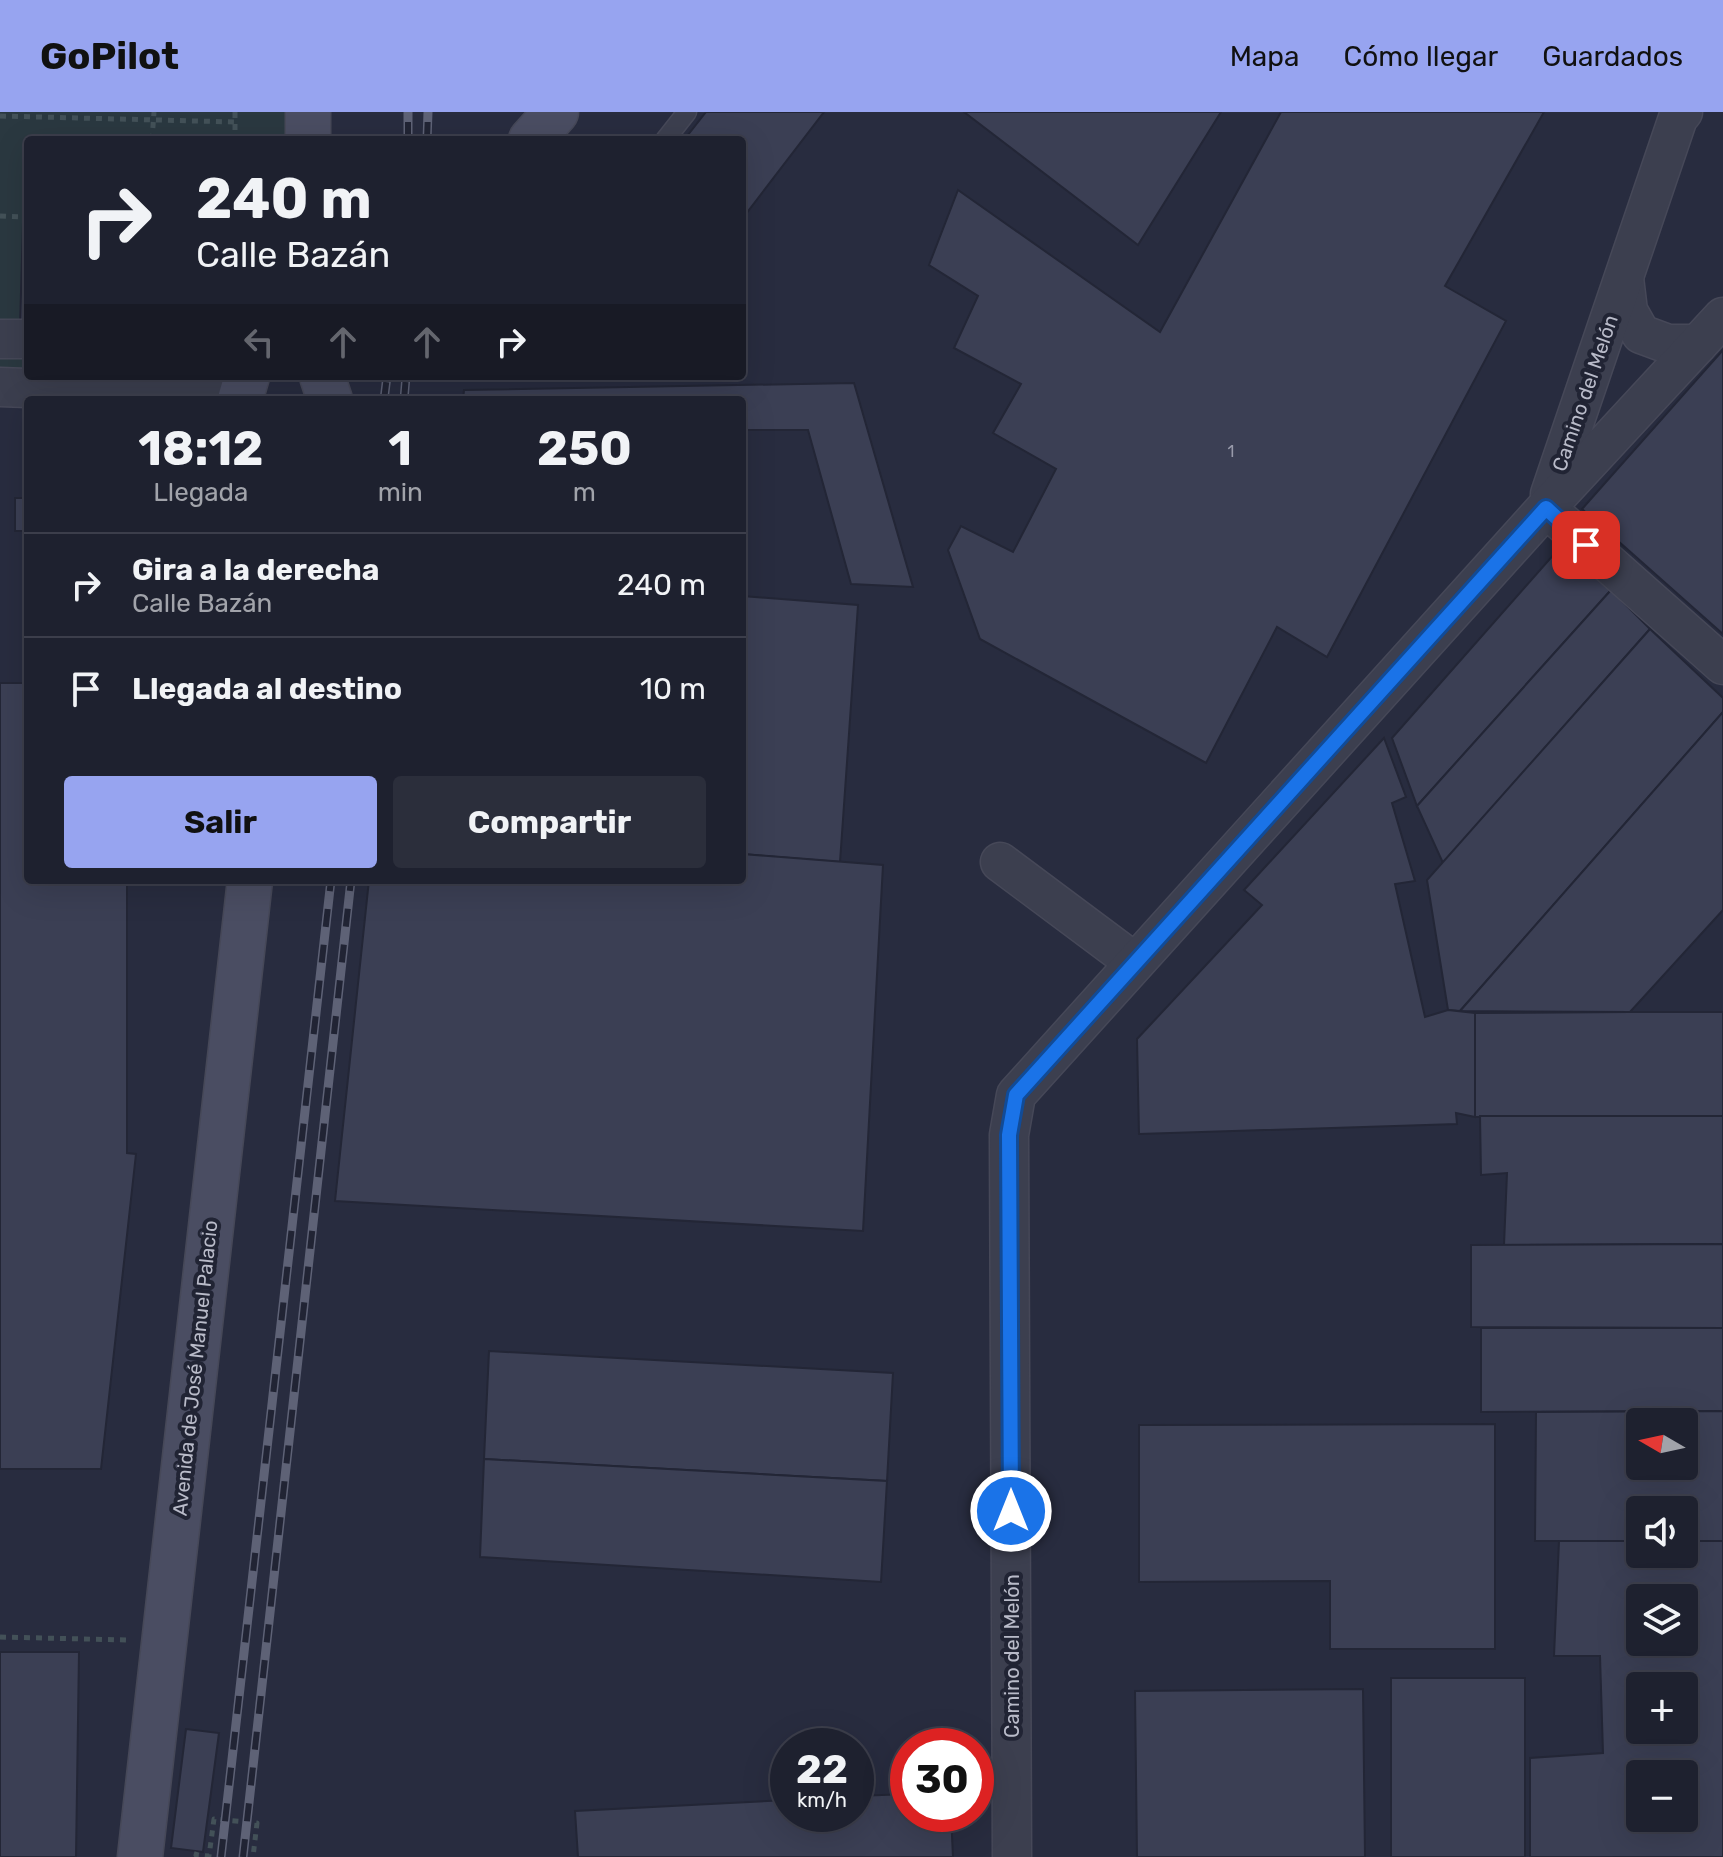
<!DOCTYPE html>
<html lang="es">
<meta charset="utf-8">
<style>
body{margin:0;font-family:Rubik,sans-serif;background:#2b2e3b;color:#f1f3f6;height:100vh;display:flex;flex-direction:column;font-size:30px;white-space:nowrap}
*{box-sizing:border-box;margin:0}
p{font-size:26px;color:#a1a3aa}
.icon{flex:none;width:44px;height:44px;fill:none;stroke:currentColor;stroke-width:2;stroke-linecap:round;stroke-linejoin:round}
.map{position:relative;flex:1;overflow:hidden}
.side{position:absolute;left:24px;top:284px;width:722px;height:488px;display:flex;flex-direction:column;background:#1e212f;border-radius:8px;box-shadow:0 8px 32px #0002,0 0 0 2px #3c3e4b}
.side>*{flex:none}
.hud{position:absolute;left:24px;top:24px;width:722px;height:244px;border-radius:8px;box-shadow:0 8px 32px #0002,0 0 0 2px #3c3e4b;background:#1e212f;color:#f1f3f6;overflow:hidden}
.needle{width:52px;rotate:279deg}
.buttons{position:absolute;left:1626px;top:1296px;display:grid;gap:16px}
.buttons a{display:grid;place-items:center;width:72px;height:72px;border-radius:8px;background:#1e212f;box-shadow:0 8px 32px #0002,0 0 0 2px #3c3e4b;font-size:40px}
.speed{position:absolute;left:770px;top:1616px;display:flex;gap:16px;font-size:40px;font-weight:700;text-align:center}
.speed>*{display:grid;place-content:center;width:104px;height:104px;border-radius:50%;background:#1e212f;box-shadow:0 8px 32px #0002,0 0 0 2px #3c3e4b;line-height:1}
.speed small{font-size:20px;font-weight:400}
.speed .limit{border:12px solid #d22;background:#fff;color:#111}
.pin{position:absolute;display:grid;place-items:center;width:68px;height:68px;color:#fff;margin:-34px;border-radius:16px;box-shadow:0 4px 12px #0006}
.me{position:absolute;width:88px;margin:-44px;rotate:0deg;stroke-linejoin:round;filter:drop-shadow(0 0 6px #0008)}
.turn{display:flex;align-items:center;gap:28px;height:168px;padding:0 40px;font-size:36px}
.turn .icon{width:104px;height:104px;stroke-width:2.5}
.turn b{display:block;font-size:56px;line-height:68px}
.lanes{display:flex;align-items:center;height:76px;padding:0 40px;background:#0003;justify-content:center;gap:40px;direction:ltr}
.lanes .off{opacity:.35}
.eta{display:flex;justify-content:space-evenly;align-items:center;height:136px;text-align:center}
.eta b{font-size:48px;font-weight:700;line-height:56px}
.button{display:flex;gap:16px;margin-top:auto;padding:16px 40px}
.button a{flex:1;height:92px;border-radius:8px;background:#97a4f0;color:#111;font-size:32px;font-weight:700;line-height:92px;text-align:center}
.button a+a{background:#2b2e3b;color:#f1f3f6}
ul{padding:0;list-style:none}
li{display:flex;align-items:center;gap:24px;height:104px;padding:0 40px;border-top:2px solid #3c3e4b}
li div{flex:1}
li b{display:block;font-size:30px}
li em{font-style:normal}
header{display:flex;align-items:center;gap:48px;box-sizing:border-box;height:112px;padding:0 40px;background:#97a4f0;color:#111}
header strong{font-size:38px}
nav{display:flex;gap:44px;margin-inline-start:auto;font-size:28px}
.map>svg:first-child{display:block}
.green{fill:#2a3840}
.building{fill:#3b3f54;stroke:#232636;stroke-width:2;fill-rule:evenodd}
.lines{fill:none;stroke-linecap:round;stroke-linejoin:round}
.lane-casing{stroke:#464858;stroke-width:21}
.street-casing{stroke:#464858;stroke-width:41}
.secondary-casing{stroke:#464858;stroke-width:47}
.path{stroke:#435158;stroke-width:5;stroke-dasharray:6 6;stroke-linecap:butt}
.lane{stroke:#3c3f4f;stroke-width:18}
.street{stroke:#3c3f4f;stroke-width:38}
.secondary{stroke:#4a4d62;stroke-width:44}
.rail-casing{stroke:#5e6276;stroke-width:9}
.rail{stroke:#212434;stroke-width:6;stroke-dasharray:18;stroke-linecap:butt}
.route-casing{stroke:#114b97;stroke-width:20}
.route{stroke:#1a73e8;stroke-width:14}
.labels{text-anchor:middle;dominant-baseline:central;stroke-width:8;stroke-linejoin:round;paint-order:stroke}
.number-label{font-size:16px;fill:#989aaa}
.street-label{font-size:20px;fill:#b9bbc9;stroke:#212434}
</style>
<header>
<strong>GoPilot</strong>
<nav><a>Mapa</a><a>Cómo llegar</a><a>Guardados</a></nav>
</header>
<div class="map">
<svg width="1723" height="1745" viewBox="0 0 1723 1745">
<rect width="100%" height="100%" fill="#282c3f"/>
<!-- green -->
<path class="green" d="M0 0H308V28H28V264H247L0 275Z"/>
<!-- building -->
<g class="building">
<path d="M706 0H824L742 107V28H684Z"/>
<path d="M964 0H1221L1138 133Z"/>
<path d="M1281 0H1544L1445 174 1506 209 1327 545 1277 515 1206 651 980 527 948 438 961 414 1013 440 1056 357 993 321 1021 272 954 236 978 184 929 153 958 78 1160 220Z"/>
<path d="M23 111H28V215H20Z"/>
<path d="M1723 238V522L1582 397Z"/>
<path d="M854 271 913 475 851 472 808 318H742V288H463L464 278Z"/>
<rect x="15" y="386" width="13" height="33"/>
<path d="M1563 432 1611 478 1417 694 1392 626Z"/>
<path d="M1611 478 1650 517 1443 751 1417 694Z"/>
<path d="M742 484 858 493 840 750 742 742Z"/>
<path d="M1650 517 1723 586V600L1460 899 1448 898 1427 768Z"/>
<path d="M0 571H28V768H127V1041L136 1042 101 1357H0Z"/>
<path d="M1723 600V798L1630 900 1460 899Z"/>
<path d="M1384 626 1406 685 1392 691 1415 769 1395 772 1425 905 1448 898 1475 901V1005L1456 1001 1457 1012 1139 1022 1137 927 1262 793 1244 778Z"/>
<path d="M742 742 883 753 863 1119 335 1089 369 768H742Z"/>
<path d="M1630 900H1723V1004L1475 1005V901Z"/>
<path d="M1480 1004H1723V1132L1504 1133 1507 1061 1481 1063Z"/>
<path d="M1723 1132V1216L1471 1215V1133Z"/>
<path d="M1481 1216H1723V1299L1481 1300Z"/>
<path d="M489 1239 893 1261 887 1369 484 1347Z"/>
<path d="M1723 1299V1429H1684V1398H1640V1429H1535L1536 1300ZM1640 1310H1684V1354H1640Z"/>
<path d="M1495 1312V1537H1330V1469L1139 1470V1313Z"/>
<path d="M484 1347 887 1369 881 1470 480 1445Z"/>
<path d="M1559 1429H1640V1442H1684V1429H1723V1745H1530V1646L1603 1641 1600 1544H1554ZM1640 1486H1684V1530H1640ZM1640 1574H1684V1618H1640ZM1640 1662H1684V1706H1640Z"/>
<path d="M0 1540H79L76 1745H0Z"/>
<rect x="1391" y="1566" width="134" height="179"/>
<path d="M1363 1577 1365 1745H1137L1135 1579Z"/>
<path d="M186 1617 219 1621 203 1740 171 1736Z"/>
<path d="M908 1682V1702H951L953 1745H578L575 1699 788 1688V1702H856V1684Z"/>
</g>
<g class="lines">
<!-- lane casing -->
<g class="lane-casing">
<path id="lane" d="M665 28 687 0"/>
</g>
<!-- street casing -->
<g class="street-casing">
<g id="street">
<path d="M1624 166 1628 199 1641 222 1668 232H1698"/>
<path d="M0 227H28"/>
<path d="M0 275 240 284"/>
<path d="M1550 382 1678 6 1683 0"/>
<path d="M1546 396 1723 553"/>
<path d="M1000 750 1134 850"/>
<path d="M1012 1745 1009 1023 1016 983 1546 396 1723 205"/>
</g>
</g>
<!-- secondary casing -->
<g class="secondary-casing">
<g id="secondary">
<path d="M308 0V28"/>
<path d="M531 28 556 0"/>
<path d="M322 264 330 288"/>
<path d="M240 288 247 264"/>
<path d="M140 1745 250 768"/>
</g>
</g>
<!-- path -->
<g class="path">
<path d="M235 0V28"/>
<path d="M0 4 236 10"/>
<path d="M152 28 154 0"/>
<path d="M0 104 28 105"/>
<path d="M0 1525 127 1528"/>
<path d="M197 1740 196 1743 209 1744 214 1707 257 1711 253 1745"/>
</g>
<!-- lane -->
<use href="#lane" class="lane"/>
<!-- street -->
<use href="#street" class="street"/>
<!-- secondary -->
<use href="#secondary" class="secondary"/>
<!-- rail casing -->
<g class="rail-casing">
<g id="rail">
<path d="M408 28V0"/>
<path d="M427 28 428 0"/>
<path d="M384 288 387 264"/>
<path d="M404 288 406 264"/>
<path d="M221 1745 331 768"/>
<path d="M243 1745 351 768"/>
</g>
</g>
<!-- rail -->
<use href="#rail" class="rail"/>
</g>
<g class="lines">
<!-- route casing -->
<g class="route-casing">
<path id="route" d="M1011 1399 1009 1023 1016 983 1546 396 1586 433"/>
</g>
<!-- route -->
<use href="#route" class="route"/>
</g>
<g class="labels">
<!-- number labels -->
<g class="number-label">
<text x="1231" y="339">1</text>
</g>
<!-- street labels -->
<g class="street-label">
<text transform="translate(1585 281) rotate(-71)">Camino del Melón</text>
<text transform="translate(195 1256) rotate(-84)">Avenida de José Manuel Palacio</text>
<text transform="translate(1012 1544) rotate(-90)">Camino del Melón</text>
</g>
</g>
</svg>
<div class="buttons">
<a><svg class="needle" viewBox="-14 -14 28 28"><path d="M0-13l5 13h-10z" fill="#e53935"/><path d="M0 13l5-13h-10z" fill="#a1a3aa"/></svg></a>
<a><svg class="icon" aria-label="sound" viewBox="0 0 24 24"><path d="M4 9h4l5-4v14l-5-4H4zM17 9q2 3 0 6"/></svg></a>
<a><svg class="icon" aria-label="layers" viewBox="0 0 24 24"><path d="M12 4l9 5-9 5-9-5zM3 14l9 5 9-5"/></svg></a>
<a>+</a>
<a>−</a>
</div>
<div class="speed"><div>22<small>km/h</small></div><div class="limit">30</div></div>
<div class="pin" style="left:1586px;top:433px;background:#d93025"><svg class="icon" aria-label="arrive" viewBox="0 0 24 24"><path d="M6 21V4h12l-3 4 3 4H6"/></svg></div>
<svg class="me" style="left:1011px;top:1399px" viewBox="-20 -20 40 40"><circle r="17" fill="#1a73e8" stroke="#fff" stroke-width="3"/><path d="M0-11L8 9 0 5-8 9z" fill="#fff"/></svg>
<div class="hud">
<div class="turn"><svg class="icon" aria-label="right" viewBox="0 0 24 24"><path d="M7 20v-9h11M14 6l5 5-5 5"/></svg><div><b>240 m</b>Calle Bazán</div></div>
<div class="lanes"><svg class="icon off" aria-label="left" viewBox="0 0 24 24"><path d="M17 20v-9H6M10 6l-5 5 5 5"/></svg><svg class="icon off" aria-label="ahead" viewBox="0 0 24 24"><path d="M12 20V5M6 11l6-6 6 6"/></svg><svg class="icon off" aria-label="ahead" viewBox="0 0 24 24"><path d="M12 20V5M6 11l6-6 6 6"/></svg><svg class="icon" aria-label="right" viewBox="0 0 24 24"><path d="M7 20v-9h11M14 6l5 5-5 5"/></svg></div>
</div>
<section class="side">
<div class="eta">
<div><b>18:12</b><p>Llegada</p></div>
<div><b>1</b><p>min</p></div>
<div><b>250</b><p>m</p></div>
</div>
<ul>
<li><svg class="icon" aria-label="right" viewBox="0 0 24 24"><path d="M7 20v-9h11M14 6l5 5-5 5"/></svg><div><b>Gira a la derecha</b><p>Calle Bazán</p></div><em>240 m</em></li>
<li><svg class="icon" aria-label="arrive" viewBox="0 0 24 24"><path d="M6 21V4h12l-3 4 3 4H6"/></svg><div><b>Llegada al destino</b></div><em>10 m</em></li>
</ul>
<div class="button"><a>Salir</a><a>Compartir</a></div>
</section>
</div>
